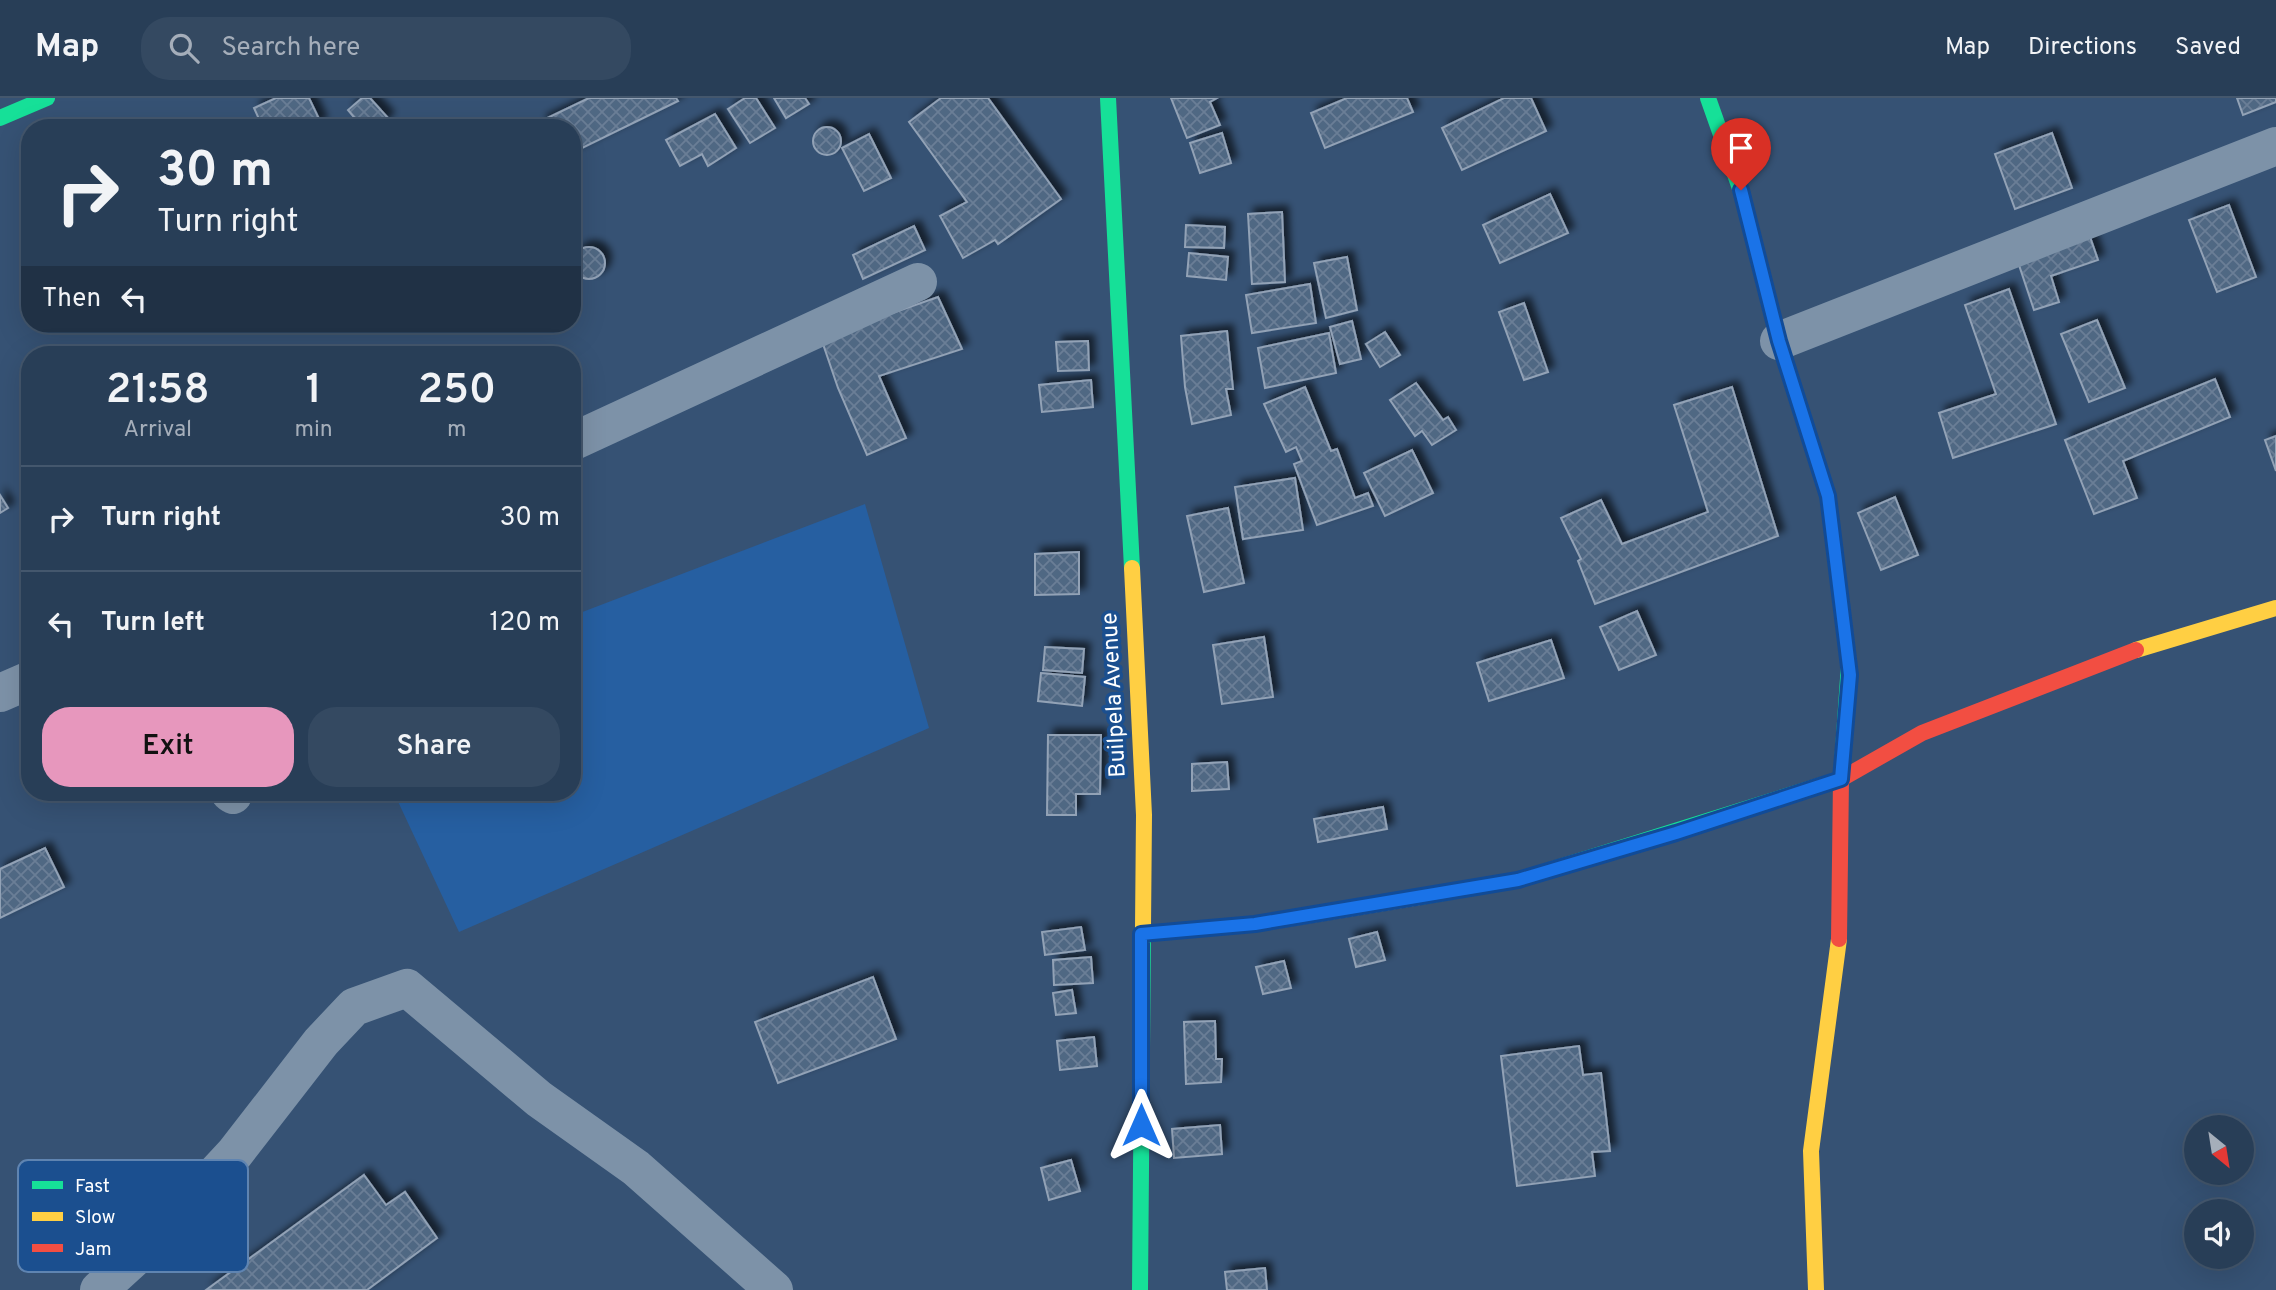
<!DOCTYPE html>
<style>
body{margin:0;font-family:Overpass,sans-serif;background:#344961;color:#f1f3f6;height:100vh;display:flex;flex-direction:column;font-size:26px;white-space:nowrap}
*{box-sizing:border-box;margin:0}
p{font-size:23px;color:#a5aeba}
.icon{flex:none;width:38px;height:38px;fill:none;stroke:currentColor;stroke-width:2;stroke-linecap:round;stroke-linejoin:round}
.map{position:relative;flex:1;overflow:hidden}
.side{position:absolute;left:21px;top:248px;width:560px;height:455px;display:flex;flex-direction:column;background:#283e57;border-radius:28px;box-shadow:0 7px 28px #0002,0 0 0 2px #44576d}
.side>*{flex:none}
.banner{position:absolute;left:21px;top:21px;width:560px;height:214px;border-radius:28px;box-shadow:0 7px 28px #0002,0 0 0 2px #44576d;background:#283e57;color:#f1f3f6;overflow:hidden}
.needle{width:46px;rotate:150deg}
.buttons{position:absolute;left:2184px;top:1017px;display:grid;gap:14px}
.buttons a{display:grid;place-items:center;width:70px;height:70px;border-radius:50%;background:#283e57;box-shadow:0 7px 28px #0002,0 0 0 2px #44576d;font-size:35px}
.pin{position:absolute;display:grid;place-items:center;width:60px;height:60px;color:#fff;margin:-72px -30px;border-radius:50% 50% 50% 0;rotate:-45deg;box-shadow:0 0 7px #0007}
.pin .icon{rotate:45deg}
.me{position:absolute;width:77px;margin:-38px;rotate:0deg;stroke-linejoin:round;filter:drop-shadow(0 0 5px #0008)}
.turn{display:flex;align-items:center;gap:24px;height:147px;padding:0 21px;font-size:32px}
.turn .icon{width:91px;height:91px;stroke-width:2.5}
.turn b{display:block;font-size:49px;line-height:60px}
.then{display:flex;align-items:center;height:66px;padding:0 21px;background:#0003;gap:14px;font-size:26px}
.eta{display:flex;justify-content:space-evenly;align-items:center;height:119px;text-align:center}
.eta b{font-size:42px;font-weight:600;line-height:49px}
.primary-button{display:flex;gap:14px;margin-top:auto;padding:14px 21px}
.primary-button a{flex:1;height:80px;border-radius:28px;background:#e797bd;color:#111;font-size:28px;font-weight:600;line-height:80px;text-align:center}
.primary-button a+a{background:#344961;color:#f1f3f6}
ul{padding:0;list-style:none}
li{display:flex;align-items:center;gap:21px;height:105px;padding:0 21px;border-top:2px solid #44576d}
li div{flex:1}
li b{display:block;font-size:26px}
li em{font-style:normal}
header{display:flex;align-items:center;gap:42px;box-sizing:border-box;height:98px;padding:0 35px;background:#283e57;border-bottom:2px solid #44576d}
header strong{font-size:33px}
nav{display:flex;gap:38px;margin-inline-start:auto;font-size:24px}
.search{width:490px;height:63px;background:#344961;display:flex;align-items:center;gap:18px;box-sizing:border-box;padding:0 24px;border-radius:28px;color:#a5aeba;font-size:26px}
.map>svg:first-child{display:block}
.grass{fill:#265fa1}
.building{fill:url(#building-cross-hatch);stroke:#92a2b6;stroke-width:2;filter:url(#shadow)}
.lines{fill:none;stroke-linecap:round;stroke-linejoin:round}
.street{stroke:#7d92a8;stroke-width:38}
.fast{stroke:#16e098;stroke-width:16}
.slow{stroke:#ffcf43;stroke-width:16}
.jam{stroke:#f24e42;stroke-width:16}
.route-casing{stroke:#114b97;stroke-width:18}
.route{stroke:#1a73e8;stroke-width:12}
.labels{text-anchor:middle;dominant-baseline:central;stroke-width:7;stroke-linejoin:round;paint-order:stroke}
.street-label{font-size:23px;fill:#fff;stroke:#1b4f8f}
.key{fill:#1b4f8f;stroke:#5f84b1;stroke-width:2}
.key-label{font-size:19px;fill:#fff}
</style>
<header>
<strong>Map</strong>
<div class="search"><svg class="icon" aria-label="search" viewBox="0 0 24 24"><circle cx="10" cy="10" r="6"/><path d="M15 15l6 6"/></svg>Search here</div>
<nav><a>Map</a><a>Directions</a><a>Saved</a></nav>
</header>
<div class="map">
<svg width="2276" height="1192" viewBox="0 0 2276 1192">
<defs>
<pattern id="building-cross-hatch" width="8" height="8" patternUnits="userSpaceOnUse" patternTransform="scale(1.75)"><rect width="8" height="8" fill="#506783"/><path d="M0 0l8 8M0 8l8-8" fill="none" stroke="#6a7e96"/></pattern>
<filter id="shadow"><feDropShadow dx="6" dy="-6" stdDeviation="3.5" flood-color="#0009"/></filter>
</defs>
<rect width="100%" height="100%" fill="#365274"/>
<!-- grass -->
<path class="grass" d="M865 406 929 630 459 834 394 695H572V518Z"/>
<!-- building -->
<g class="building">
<path d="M276 0H309L321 25 311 30H263L254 10Z"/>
<path d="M362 0H370L388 20 378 30H363L348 12Z"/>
<path d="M589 0H676L678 3 572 55V30H544L541 23Z"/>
<path d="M745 0H756L775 30 750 45 728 11Z"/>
<path d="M774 0H805L809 6 786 20Z"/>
<path d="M941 0H988L1061 101 998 146 995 142 963 160 940 118 967 104 909 24Z"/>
<path d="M1171 0H1217L1210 4 1220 27 1187 40Z"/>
<path d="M1347 0H1407L1413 14 1325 50 1311 15Z"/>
<path d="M1504 0H1531L1546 33 1462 72 1442 30Z"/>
<path d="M2237 0H2276V4L2243 17Z"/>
<path d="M715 16 736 50 708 68 702 56 680 68 666 42Z"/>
<circle cx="827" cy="43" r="14"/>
<path d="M1222 35 1231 65 1200 75 1190 45Z"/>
<path d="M2052 35 2072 90 2015 111 1995 56Z"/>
<path d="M869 36 891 80 864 93 842 50Z"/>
<path d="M1550 96 1568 135 1500 165 1483 127Z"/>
<path d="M2229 107 2256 179 2217 194 2189 122Z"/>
<path d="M1282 114 1285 184 1252 186 1248 116Z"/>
<path d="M1186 127 1225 129 1224 150 1185 149Z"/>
<path d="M914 128 925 152 863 181 853 157Z"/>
<path d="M2089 136 2098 162 2051 178 2059 204 2034 212 2017 161Z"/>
<circle cx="589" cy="165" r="16"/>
<path d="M1189 155 1228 159 1226 182 1187 178Z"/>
<path d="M1347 159 1357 212 1326 220 1314 165Z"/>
<path d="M1310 186 1316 225 1252 235 1246 197Z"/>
<path d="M2009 191 2056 326 1953 360 1939 315 1996 296 1965 207Z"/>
<path d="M938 199 962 251 879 278 906 340 867 357 838 290 821 240Z"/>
<path d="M1524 205 1548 274 1524 282 1499 214Z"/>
<path d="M2097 222 2125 290 2089 304 2061 236Z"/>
<path d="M1352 223 1361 261 1340 266 1330 229Z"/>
<path d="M1227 233 1233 291H1226L1231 317 1192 326 1185 289 1181 238Z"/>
<path d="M1385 234 1400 257 1380 269 1366 246Z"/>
<path d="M1329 235 1336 275 1265 290 1258 250Z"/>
<path d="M1088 243 1089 272 1058 273 1056 244Z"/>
<path d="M2215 281 2230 319 2123 363 2137 400 2094 416 2065 342Z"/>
<path d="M1091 282 1093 309 1042 314 1039 287Z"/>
<path d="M1416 285 1443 322 1448 319 1456 332 1432 347 1422 333 1415 338 1390 302Z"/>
<path d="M1305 289 1331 353 1337 351 1355 400 1368 395 1373 408 1317 427 1294 366 1302 363 1296 349 1286 354 1264 306Z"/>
<path d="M1732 289 1778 438 1595 506 1578 463 1581 461 1561 420 1601 402 1622 446 1708 414 1674 307Z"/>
<path d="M2276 338V373L2265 342Z"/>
<path d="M1412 352 1433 395 1385 418 1364 375Z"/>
<path d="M1295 380 1303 432 1243 441 1235 389Z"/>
<path d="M0 397 8 410 0 415Z"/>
<path d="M1895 399 1918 457 1881 472 1858 415Z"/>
<path d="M1228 410 1244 485 1204 494 1187 418Z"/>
<path d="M1079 454V496L1035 497V456Z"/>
<path d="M1637 513 1656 557 1619 572 1600 529Z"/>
<path d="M1264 539 1273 599 1222 606 1213 547Z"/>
<path d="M1551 542 1564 580 1489 603 1477 565Z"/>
<path d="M1045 549 1084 551 1082 575 1043 572Z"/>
<path d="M1041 575 1085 579 1082 608 1038 603Z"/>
<path d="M1048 637H1101L1100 696H1076V717H1047Z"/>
<path d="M1227 664 1229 691 1192 693V666Z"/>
<path d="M1383 709 1387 731 1318 744 1314 721Z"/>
<path d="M45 750 64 789 0 820V771Z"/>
<path d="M1081 829 1085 852 1045 857 1042 834Z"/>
<path d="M1377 834 1385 862 1356 869 1349 841Z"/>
<path d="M1091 859 1093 885 1054 887 1053 862Z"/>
<path d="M1284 863 1291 890 1263 896 1256 869Z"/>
<path d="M873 879 896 941 778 985 755 924Z"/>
<path d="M1072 892 1076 915 1056 917 1053 895Z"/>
<path d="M1215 923 1216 961H1222L1221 984 1186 986 1184 924Z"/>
<path d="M1094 939 1097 968 1060 972 1057 943Z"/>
<path d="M1579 948 1583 977 1601 975 1610 1053 1592 1054 1595 1078 1517 1088 1501 958Z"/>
<path d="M1220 1027 1222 1056 1174 1060 1172 1031Z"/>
<path d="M1071 1062 1080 1093 1049 1102 1041 1070Z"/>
<path d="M364 1077 386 1107 405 1094 437 1140 367 1192H206Z"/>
<path d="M1265 1170 1267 1192H1227L1225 1174Z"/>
</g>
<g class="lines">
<!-- street -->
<g class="street">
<path d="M1779 243 2276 48"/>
<path d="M572 344 918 184"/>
<path d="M0 595 30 582"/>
<path d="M230 695 233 697"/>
<path d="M99 1192 156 1140 235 1055 321 944 354 909 407 890 539 1001 636 1070 774 1192"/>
</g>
<!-- fast -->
<g class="fast">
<path d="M1108 0 1132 470"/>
<path d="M1708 0 1742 96"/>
<path d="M0 20 47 0"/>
<path d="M1419 799 1518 782 1841 681 1849 566"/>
<path d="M1140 1192 1143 829"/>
</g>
<!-- slow -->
<g class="slow">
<path d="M1132 470 1144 717 1143 829"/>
<path d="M2136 552 2276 510"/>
<path d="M1141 836 1255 826 1419 799"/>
<path d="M1816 1192 1811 1053 1839 841"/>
</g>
<!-- jam -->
<g class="jam">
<path d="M1742 96 1779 243 1828 398 1849 566"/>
<path d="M1839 841 1841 681 1922 635 2136 552"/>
</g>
</g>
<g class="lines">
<!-- route casing -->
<g class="route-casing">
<path id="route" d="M1141 1027V836L1255 826 1518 782 1676 735 1841 681 1850 577 1828 398 1779 243 1741 92"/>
</g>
<!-- route -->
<use href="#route" class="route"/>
</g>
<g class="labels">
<!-- street labels -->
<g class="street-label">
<text transform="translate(1115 597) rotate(-93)">Builpela Avenue</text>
</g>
</g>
<!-- legend -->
<rect x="18" y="1062" width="230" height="112" rx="10" class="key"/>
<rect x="32" y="1083" width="31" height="8" fill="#16e098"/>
<rect x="32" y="1114" width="31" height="9" fill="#ffcf43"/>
<rect x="32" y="1146" width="31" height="8" fill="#f24e42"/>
<g class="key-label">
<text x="75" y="1094">Fast</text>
<text x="75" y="1125">Slow</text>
<text x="75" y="1157">Jam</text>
</g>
</svg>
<div class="buttons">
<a><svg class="needle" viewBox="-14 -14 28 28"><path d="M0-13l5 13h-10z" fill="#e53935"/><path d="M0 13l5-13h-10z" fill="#a5aeba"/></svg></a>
<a><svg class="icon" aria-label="sound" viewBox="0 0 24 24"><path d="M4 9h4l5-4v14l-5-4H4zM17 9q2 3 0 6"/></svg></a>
</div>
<div class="pin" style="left:1741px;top:92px;background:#d93025"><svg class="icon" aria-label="arrive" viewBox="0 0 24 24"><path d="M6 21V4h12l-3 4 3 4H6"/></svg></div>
<svg class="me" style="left:1141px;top:1027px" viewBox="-20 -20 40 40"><path d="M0-17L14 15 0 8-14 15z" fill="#1a73e8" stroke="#fff" stroke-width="4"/></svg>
<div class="banner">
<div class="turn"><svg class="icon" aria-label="right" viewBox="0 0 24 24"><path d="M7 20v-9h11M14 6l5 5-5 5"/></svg><div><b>30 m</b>Turn right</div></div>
<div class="then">Then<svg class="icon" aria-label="left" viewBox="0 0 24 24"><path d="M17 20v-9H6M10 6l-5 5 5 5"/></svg></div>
</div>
<section class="side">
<div class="eta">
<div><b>21:58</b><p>Arrival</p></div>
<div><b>1</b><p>min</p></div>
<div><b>250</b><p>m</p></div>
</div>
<ul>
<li><svg class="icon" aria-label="right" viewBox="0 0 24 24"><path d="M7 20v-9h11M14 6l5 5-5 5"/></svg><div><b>Turn right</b></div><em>30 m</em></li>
<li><svg class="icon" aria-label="left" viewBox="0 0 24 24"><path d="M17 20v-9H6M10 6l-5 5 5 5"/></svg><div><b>Turn left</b></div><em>120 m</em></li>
</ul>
<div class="primary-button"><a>Exit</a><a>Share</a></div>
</section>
</div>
